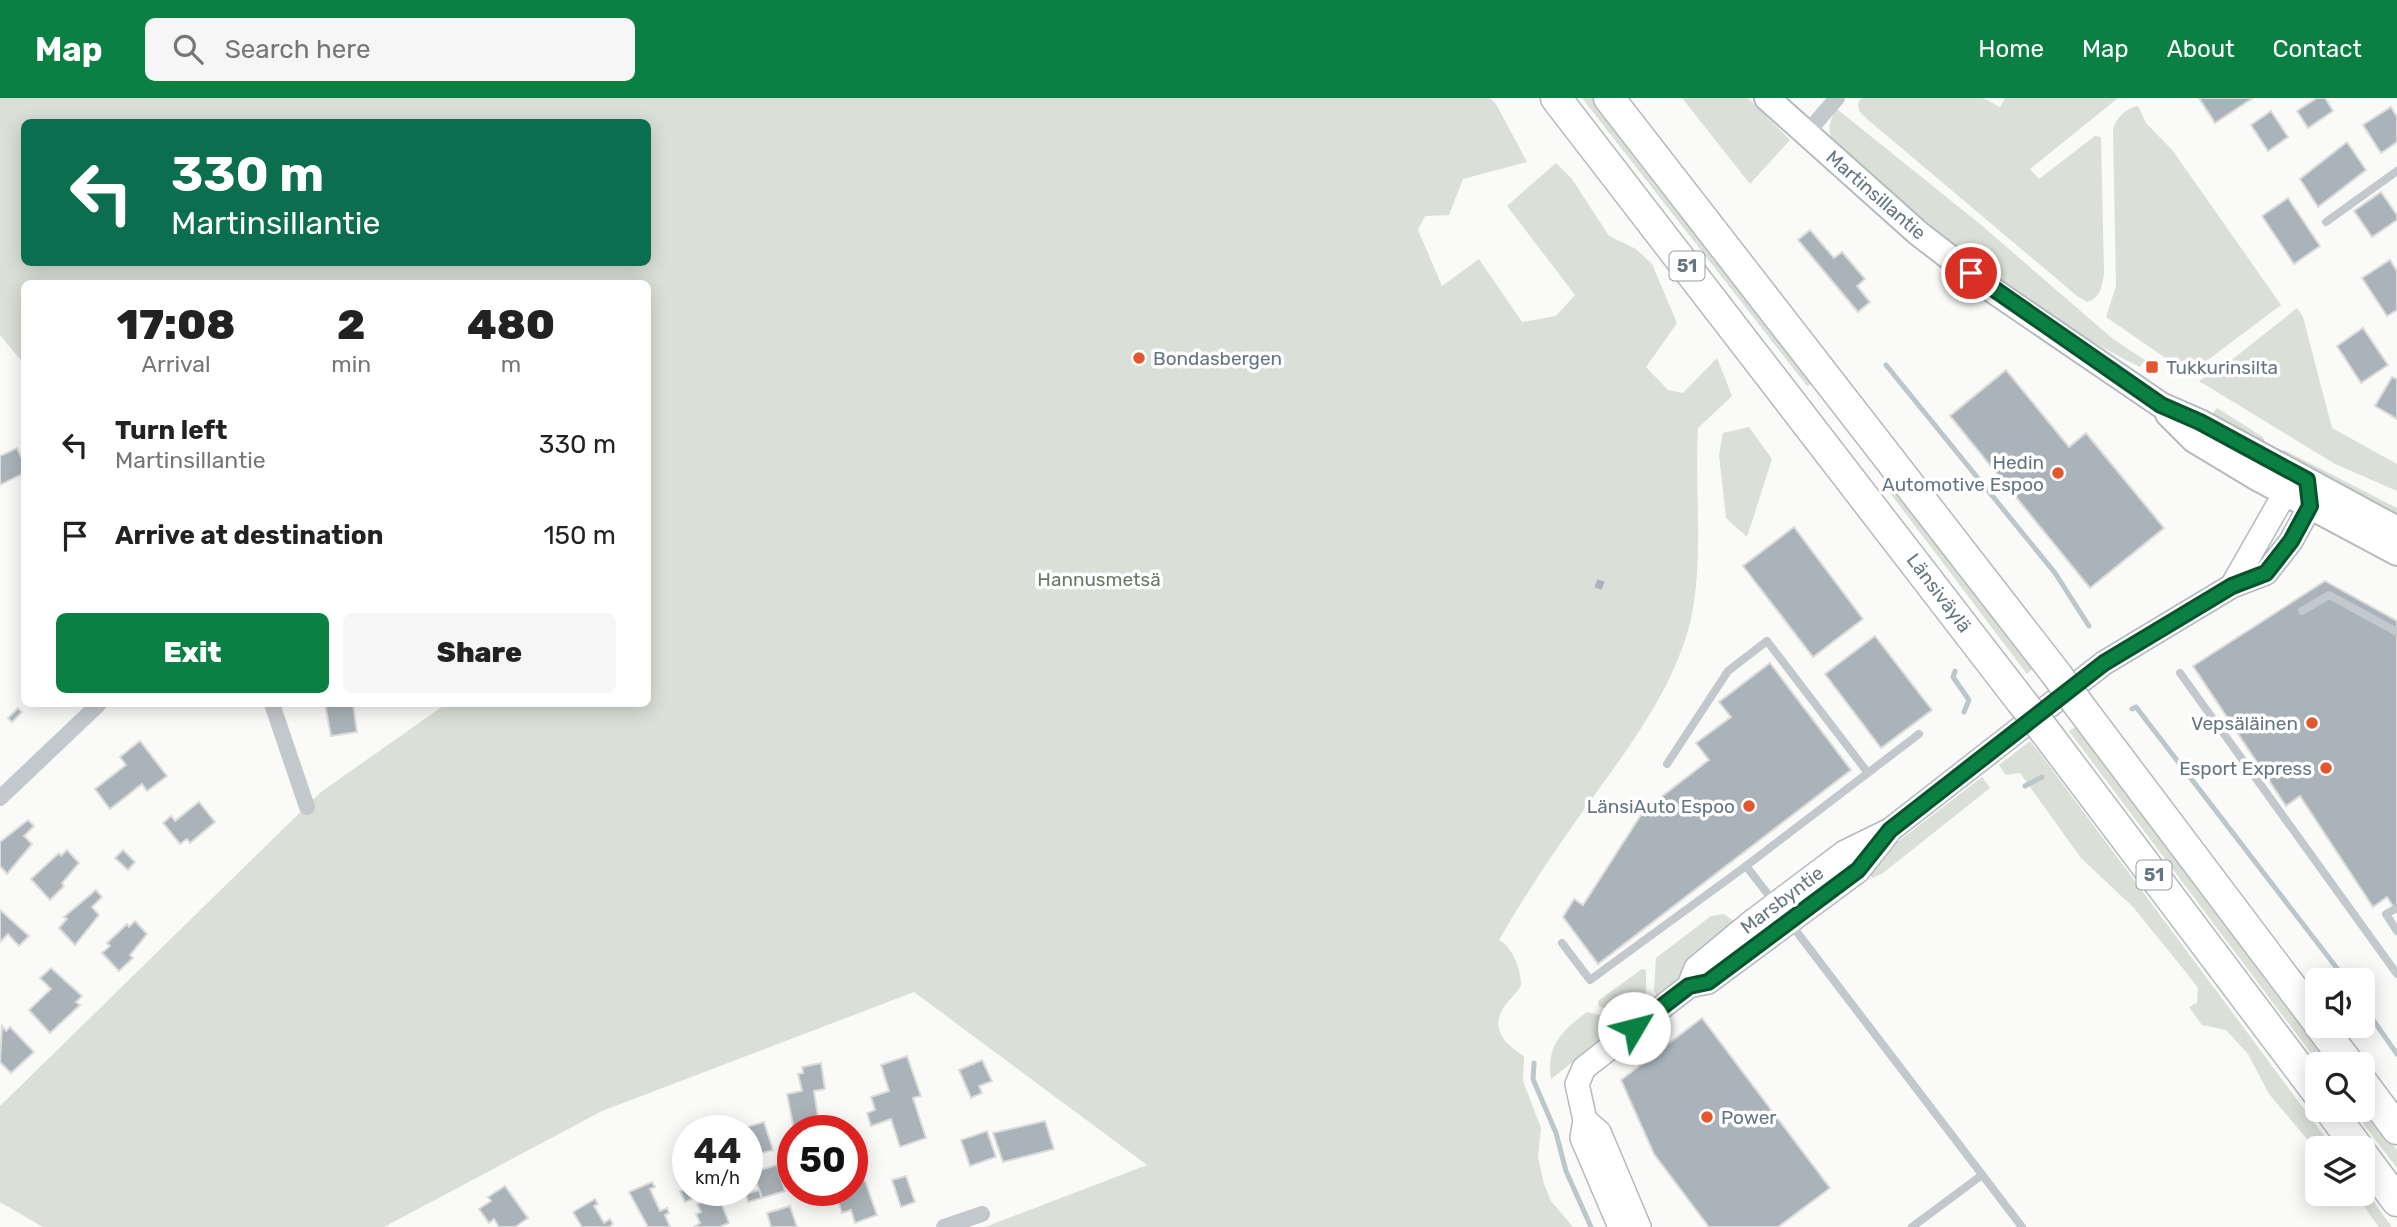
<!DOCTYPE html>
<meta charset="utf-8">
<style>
body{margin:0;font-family:Rubik,sans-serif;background:#f6f6f6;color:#222;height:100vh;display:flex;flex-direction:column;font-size:26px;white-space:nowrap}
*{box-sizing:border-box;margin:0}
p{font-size:23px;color:#767676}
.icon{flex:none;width:38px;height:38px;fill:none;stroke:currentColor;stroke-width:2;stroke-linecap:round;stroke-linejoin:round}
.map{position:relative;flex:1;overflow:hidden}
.side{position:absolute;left:21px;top:182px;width:630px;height:427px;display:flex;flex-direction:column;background:#fff;border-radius:10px;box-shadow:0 4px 18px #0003}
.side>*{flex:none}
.top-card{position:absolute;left:21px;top:21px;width:630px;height:147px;border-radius:10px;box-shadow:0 4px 18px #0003;background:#0b6e4f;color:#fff;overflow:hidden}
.tools{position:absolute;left:2305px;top:870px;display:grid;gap:14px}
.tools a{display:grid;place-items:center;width:70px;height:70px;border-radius:10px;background:#fff;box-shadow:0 4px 18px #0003;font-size:35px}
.speed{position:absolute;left:672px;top:1017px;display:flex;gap:14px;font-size:35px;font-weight:700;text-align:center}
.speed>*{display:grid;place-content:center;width:91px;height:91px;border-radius:50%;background:#fff;box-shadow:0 4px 18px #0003;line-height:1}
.speed small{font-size:18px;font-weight:400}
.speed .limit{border:10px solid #d22;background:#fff;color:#111}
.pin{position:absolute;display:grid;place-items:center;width:60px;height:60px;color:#fff;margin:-30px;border:4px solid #fff;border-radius:50%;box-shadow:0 2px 7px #0007}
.me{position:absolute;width:77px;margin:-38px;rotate:53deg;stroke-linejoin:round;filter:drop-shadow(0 0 5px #0008)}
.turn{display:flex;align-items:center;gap:24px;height:147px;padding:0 35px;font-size:32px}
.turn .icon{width:91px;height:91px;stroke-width:2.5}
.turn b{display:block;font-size:49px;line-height:60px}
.eta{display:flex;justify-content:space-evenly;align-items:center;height:119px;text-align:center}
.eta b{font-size:42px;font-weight:800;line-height:49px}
.action{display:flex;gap:14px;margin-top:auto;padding:14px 35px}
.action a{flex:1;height:80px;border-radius:10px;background:#0b8043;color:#fff;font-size:28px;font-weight:800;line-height:80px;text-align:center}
.action a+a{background:#f6f6f6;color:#222}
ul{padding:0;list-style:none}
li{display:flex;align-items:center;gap:21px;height:91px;padding:0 35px}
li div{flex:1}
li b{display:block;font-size:26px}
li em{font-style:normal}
header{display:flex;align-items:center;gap:42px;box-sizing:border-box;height:98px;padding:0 35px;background:#0b8043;color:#fff}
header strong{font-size:33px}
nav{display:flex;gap:38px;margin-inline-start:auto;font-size:24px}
.search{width:490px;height:63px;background:#f6f6f6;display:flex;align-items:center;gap:18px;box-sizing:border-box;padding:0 24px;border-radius:10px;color:#767676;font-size:26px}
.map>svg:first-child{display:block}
.green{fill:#dadfd7;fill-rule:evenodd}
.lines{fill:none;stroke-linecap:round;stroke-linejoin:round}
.stream{stroke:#bbc7cb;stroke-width:5}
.building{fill:#aab3b9;stroke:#dcdcda;stroke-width:2}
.secondary-casing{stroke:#b3babf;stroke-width:26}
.primary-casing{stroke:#b5babe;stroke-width:28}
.motorway-casing{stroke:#b4b9bd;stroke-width:33}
.service{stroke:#c3c8cc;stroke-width:8}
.minor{stroke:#c3c8cc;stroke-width:16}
.secondary{stroke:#fff;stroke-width:23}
.primary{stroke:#fff;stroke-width:24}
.motorway{stroke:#fff;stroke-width:30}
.motorway-bridge-casing{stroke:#b4b9bd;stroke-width:33;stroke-linecap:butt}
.motorway-bridge{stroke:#fff;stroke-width:30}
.route-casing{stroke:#07532c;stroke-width:18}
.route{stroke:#0b8043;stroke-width:12}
.poi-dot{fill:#e4572e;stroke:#fff;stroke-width:2.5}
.labels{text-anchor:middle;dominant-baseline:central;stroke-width:7;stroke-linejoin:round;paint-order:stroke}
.shield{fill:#fff;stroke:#939fa8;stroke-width:2}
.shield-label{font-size:18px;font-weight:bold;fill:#657683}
.street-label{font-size:19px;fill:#657683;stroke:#fff}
.poi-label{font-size:19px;fill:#657683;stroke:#fff;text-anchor:end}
.park-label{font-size:19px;fill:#687a64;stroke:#fff}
</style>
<header>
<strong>Map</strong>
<div class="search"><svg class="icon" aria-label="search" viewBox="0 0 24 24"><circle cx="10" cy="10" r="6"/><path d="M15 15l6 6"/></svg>Search here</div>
<nav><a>Home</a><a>Map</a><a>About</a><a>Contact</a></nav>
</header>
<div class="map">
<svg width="2397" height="1129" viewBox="0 0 2397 1129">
<rect width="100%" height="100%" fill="#fafaf8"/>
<!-- green -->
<g class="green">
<path d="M0 0H1490L1496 6 1527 64 1463 81 1449 117 1425 118 1418 132 1442 188 1479 161 1522 224 1556 218 1575 197 1507 108 1556 65 1572 81 1609 138 1636 151 1652 166 1677 225 1646 269 1668 292 1683 295 1717 260 1732 298 1698 330C1694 397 1706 472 1687 536 1666 603 1623 657 1583 713 1553 755 1525 797 1499 842 1513 849 1521 872 1521 887 1517 896 1509 901 1504 909 1489 931 1507 948 1524 958L1523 983 1541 1030 1538 1059 1544 1086 1551 1103 1573 1129H985L1147 1067 914 894 602 1013 384 1129H43L0 1104V1008L321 694 446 606H648V186H24V266L0 237ZM24 24H648V164H24Z"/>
<path d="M1582 0H1595L1813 285 1807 288Z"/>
<path d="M1682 0H1748L1790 42 1750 86Z"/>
<path d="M1862 0H1983L2000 9 2005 0H2118L2030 71 2039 81 2095 38 2101 39 2104 175C2102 188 2101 200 2087 204L2077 198 1867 21 1859 13 1858 5Z"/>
<path d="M2138 8 2146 25 2173 53 2281 207 2189 276 2106 219 2116 188 2113 31C2117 19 2126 10 2138 8Z"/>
<path d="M1837 11 1980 126 2113 241 2145 262 2140 269C2028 214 1932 130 1837 49 1827 35 1827 26 1837 11Z"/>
<path d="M2297 210 2303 219 2332 330 2397 366V393L2335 366 2199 283 2224 268Z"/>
<path d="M2217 310 2263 339 2266 347 2240 336 2213 315Z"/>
<path d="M1749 329 1772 361 1747 439 1726 420 1719 357 1723 335Z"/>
<path d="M2284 352 2397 410V420L2279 354Z"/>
<path d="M1887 378 2034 569 2027 576 1884 387 1883 380Z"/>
<path d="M2079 627 2333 966H2319L2069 633Z"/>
<path d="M2030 643 2042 658 2333 1050H2317V1053L2269 996 2248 956 2226 932 2202 927 2189 909 2197 905 2198 890 2185 873 2133 809 2081 760 2020 675 2006 677 1999 667Z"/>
<path d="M1982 679 1990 690 1883 775 1873 780 1868 776 1895 746Z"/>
<path d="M1724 816 1739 827 1702 856 1659 899 1654 893 1656 860 1711 818Z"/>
<path d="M1642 871 1646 872V899L1625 913 1599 909 1598 903Z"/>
<path d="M1587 914 1616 921 1620 927 1551 981C1546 947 1562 933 1587 914Z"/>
<path d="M2363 1005 2397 1052V1070L2353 1012H2362Z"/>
<path d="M2363 1089 2392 1129H2379L2355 1096H2362Z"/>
</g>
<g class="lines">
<!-- stream -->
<g class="stream">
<path d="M1886 267 2055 475 2089 528"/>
<path d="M1955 573 1953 579 1969 602 1964 614"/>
<path d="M2132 611 2136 609 2346 882"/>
<path d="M2025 688 2042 679"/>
<path d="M2362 906 2397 956"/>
<path d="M1534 965 1533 981 1556 1035 1566 1073 1591 1129"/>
</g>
</g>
<!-- building -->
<g class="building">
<path d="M2199 0H2253L2215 25Z"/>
<path d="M2317 0H2325L2333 13 2308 30 2297 13Z"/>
<path d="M2391 9 2397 19V44L2381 55 2363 27Z"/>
<path d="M2271 13 2288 39 2268 53 2251 27Z"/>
<path d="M2347 44 2366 72 2318 109 2300 81Z"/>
<path d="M2381 94 2397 117V122L2372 139 2354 113Z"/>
<path d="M2288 100 2320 148 2294 166 2262 118Z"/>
<path d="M1810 132 1834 160 1842 154 1865 181 1857 188 1870 204 1858 214 1798 142Z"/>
<path d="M2390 162 2397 173V212L2387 218 2362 180Z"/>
<path d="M2363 230 2388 267 2361 285 2337 248Z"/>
<path d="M2006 272 2069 349 2086 335 2164 430 2090 490 1950 318Z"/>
<path d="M2392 279 2397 281V321L2375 308Z"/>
<path d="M17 350 24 365V375L0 387V358Z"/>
<path d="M1794 429 1863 521 1813 559 1743 468Z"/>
<path d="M1597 480 1606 483 1602 493 1593 490Z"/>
<path d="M2325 483 2397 523V814L2387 799 2373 809 2300 698 2286 708 2193 568Z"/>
<path d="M1875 538 1932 612 1881 650 1825 576Z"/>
<path d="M1770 565 1851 672 1598 866 1563 819 1574 801 1583 807 1650 703 1652 706 1709 662 1696 645 1731 619 1719 604Z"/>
<path d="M325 606H353L357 634 331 638Z"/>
<path d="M18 610 22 614 12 624 8 620Z"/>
<path d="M140 643 167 678 147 693 142 686 110 711 95 691 126 667 120 659Z"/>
<path d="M199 704 215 724 190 745 187 741 180 746 163 725 171 718 175 723Z"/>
<path d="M28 722 34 728 24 738 32 746 7 776 0 768V744Z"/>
<path d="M67 752 79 765 62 785 64 788 50 802 31 781 59 755 61 758Z"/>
<path d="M123 752 135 764 128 772 115 760Z"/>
<path d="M96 792 102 799 92 809 99 817 75 847 59 830 67 821 64 819Z"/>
<path d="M0 812 29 838 19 848 8 836 0 844Z"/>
<path d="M135 823 147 836 130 857 133 860 119 873 102 855 110 848 107 845 127 826 129 829Z"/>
<path d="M51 870 82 898 76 904 80 907 50 935 29 912 51 891 40 880Z"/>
<path d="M1702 920 1830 1090 1778 1129H1709L1654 1056 1621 982Z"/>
<path d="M2 928 6 933 10 929 34 954 11 975 0 964Z"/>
<path d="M907 958 921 998 913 1000 926 1040 900 1049 891 1021 871 1028 867 1015 875 1012 871 999 889 993 881 967Z"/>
<path d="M982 962 992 983 979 988 982 995 971 1000 959 972Z"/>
<path d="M821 965 825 991 814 993 820 1032H794L787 996 802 993 798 976 803 975 802 969Z"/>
<path d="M1045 1023 1054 1051 1003 1064 993 1035Z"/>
<path d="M764 1024 773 1052 748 1059 747 1032 740 1031Z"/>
<path d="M987 1033 996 1059 970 1068 961 1042Z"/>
<path d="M777 1067 785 1093 762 1100 753 1074Z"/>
<path d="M688 1070V1092H713L685 1104 680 1093 686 1091 682 1082 687 1080 684 1072Z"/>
<path d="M906 1078 915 1104 901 1109 892 1082Z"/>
<path d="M864 1080 877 1117 855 1125 851 1112 842 1115 834 1092H852V1084Z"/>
<path d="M652 1084 655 1089 650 1091 660 1113 667 1110 669 1115 665 1117 670 1129H648L629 1094Z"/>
<path d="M505 1088 528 1120 515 1129H499L494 1121 489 1125 479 1111 491 1103 488 1099Z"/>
<path d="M759 1092 762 1100 748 1104 746 1096Z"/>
<path d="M718 1097 729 1125 719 1129H694L700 1125 696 1116 701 1114 697 1106Z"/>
<path d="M595 1101 598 1106 594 1108 604 1125 610 1121 613 1126 609 1129H582L573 1114Z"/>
<path d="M790 1108 797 1129H771L767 1115Z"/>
</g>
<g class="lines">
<!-- secondary casing -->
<g class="secondary-casing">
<g id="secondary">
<path d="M1689 888 1696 870 1749 826 1845 754 1890 732 2104 565 2232 488 2266 475 2291 443 2310 408 2307 382 2285 395 2232 488"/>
<path d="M1585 1022 1599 1034 1639 1129"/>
<path d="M1620 1129 1582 1040 1585 1022 1577 986 1584 970 1689 888 1708 884 1858 773 1888 735"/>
</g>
</g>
<!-- primary casing -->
<g class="primary-casing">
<g id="primary">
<path d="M1767 0 1918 135 1988 189 2161 307 2200 324 2397 431"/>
<path d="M2168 316 2194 342 2257 380 2397 455"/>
</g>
</g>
<!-- motorway casing -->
<g class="motorway-casing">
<g id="motorway">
<path d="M1556 0 2021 603"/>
<path d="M1609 0 2057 577"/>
<path d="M2078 606 2317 923"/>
<path d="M2044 632 2317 994"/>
<path d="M2320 928 2349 966"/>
<path d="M2362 984 2397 1031"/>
<path d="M2330 1012 2358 1050"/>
<path d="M2362 1056 2397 1103"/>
</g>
</g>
<!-- service -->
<g class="service">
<path d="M2326 124 2397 73"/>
<path d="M2302 513 2329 497 2397 534"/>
<path d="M2180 575 2397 876"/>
<path d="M1667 666 1728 573 1767 543 1868 675"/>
<path d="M1774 804 1746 768 1919 636"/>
<path d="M2397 810 2386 816 2397 833"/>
<path d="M1790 825 2022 1129"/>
<path d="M1562 845 1590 882 1746 768"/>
<path d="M1912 1129 1982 1077"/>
</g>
<!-- minor -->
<g class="minor">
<path d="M1806 36 1837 0"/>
<path d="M272 606 307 709"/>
<path d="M0 700 99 606"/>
<path d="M944 1129 982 1116"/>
</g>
<!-- secondary -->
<use href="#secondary" class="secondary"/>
<!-- primary -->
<use href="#primary" class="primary"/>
<!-- motorway -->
<use href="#motorway" class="motorway"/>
<!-- motorway-bridge casing -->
<g class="motorway-bridge-casing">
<g id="motorway-bridge">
<path d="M2057 577 2078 606"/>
<path d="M2021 603 2044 632"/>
</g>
</g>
<!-- motorway-bridge -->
<use href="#motorway-bridge" class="motorway-bridge"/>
</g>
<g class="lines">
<!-- route casing -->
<g class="route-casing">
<path id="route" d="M1634 930 1689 888 1708 884 1858 772 1890 732 2104 565 2232 488 2266 475 2291 443 2310 408 2307 382 2200 324 2161 307 1971 175"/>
</g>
<!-- route -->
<use href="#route" class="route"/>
</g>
<!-- markers -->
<g class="poi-dot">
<circle cx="1139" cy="260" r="7"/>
<rect x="2145" y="262" width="14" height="14" rx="3.5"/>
<circle cx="2058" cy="375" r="7"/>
<circle cx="2312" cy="625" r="7"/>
<circle cx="2326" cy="670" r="7"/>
<circle cx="1749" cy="708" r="7"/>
<circle cx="1707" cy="1019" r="7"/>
</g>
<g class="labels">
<!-- shield labels -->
<g class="shield">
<rect x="1669.5" y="153.5" width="35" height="29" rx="5"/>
<rect x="2136.5" y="762.5" width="35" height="29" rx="5"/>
</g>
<g class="shield-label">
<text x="1687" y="168">51</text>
<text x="2154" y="777">51</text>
</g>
<!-- street labels -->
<g class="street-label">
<text transform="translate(1876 97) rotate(41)">Martinsillantie</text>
<text transform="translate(1939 495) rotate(53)">Länsiväylä</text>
<text transform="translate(1782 802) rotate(-37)">Marsbyntie</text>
</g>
<!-- poi labels -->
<g class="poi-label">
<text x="1153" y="260" text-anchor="start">Bondasbergen</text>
<text x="2166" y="269" text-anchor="start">Tukkurinsilta</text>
<text x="2044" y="364">Hedin<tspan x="2044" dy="22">Automotive Espoo</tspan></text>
<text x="2298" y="625">Vepsäläinen</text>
<text x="2312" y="670">Esport Express</text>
<text x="1735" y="708">LänsiAuto Espoo</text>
<text x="1721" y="1019" text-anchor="start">Power</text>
</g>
<!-- park labels -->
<g class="park-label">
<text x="1099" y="481">Hannusmetsä</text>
</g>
</g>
</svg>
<div class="tools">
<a><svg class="icon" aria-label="sound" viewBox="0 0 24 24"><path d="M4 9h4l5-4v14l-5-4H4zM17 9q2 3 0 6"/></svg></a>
<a><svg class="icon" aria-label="search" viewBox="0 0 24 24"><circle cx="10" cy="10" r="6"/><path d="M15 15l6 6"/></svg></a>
<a><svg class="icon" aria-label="layers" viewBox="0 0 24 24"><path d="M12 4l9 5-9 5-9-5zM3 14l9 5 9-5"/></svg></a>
</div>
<div class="speed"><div>44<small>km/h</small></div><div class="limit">50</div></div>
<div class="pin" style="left:1971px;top:175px;background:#d93025"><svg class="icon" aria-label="arrive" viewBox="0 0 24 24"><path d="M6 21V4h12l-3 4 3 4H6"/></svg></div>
<svg class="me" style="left:1634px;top:930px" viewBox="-20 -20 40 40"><circle r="19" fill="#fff"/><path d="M0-13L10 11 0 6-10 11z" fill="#0b8043"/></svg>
<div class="top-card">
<div class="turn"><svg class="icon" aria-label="left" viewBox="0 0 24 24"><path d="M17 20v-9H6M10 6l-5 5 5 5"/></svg><div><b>330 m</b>Martinsillantie</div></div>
</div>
<section class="side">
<div class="eta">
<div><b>17:08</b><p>Arrival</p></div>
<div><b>2</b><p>min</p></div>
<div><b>480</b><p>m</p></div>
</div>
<ul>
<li><svg class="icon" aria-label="left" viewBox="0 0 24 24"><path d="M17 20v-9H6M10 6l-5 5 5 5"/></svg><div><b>Turn left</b><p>Martinsillantie</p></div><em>330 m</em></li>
<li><svg class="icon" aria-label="arrive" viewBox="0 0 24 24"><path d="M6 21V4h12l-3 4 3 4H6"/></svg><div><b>Arrive at destination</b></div><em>150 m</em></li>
</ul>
<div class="action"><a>Exit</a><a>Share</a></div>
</section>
</div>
